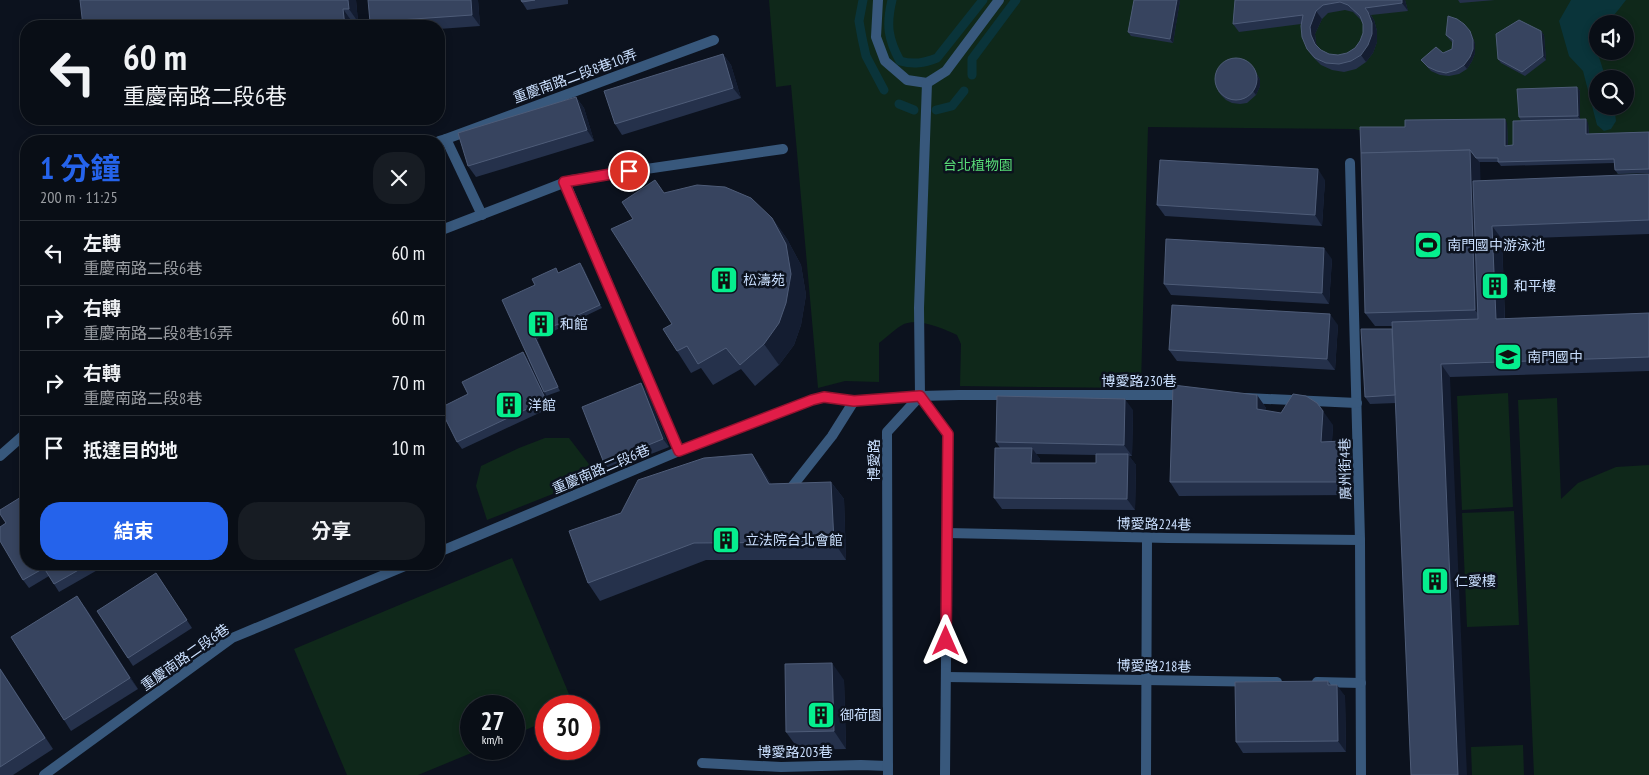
<!DOCTYPE html>
<html lang="zh-TW">
<meta charset="utf-8">
<style>
body{margin:0;font-family:"PT Sans Narrow","Noto Sans TC",sans-serif;background:#171c23;color:#f1f3f6;height:100vh;display:flex;flex-direction:column;font-size:19px;white-space:nowrap}
*{box-sizing:border-box;margin:0}
p{font-size:16px;color:#999ca1}
.icon{flex:none;width:28px;height:28px;fill:none;stroke:currentColor;stroke-width:2;stroke-linecap:round;stroke-linejoin:round}
.map{position:relative;flex:1;overflow:hidden}
.panel{position:absolute;left:20px;top:135px;width:425px;height:435px;display:flex;flex-direction:column;background:#090e16;border-radius:20px;box-shadow:0 2px 8px #0003,0 0 0 1px #292e35}
.panel>*{flex:none}
.guide{position:absolute;left:20px;top:20px;width:425px;height:105px;border-radius:20px;box-shadow:0 2px 8px #0003,0 0 0 1px #292e35;background:#090e16;color:#f1f3f6;overflow:hidden}
.tools{position:absolute;left:1589px;top:15px;display:grid;gap:10px}
.tools a{display:grid;place-items:center;width:45px;height:45px;border-radius:50%;background:#090e16;box-shadow:0 2px 8px #0003,0 0 0 1px #292e35;font-size:25px}
.speed{position:absolute;left:460px;top:695px;display:flex;gap:10px;font-size:25px;font-weight:700;text-align:center}
.speed>*{display:grid;place-content:center;width:65px;height:65px;border-radius:50%;background:#090e16;box-shadow:0 2px 8px #0003,0 0 0 1px #292e35;line-height:1}
.speed small{font-size:12px;font-weight:400}
.speed .limit{border:8px solid #d22;background:#fff;color:#111}
.pin{position:absolute;display:grid;place-items:center;width:42px;height:42px;color:#fff;margin:-21px;border:2px solid #fff;border-radius:50%;box-shadow:0 1px 5px #0007}
.me{position:absolute;width:55px;margin:-28px;rotate:0deg;stroke-linejoin:round;filter:drop-shadow(0 0 4px #0008)}
.turn{display:flex;align-items:center;gap:18px;height:105px;padding:0 20px;font-size:22px}
.turn .icon{width:65px;height:65px;stroke-width:2.5}
.turn b{display:block;font-size:35px;line-height:42px}
.round{display:grid;place-items:center;flex:none;width:52px;height:52px;border-radius:20px;background:#171c23}
.head{display:flex;align-items:center;justify-content:space-between;height:85px;padding:0 20px}
h1{font-size:30px;font-weight:700;line-height:38px;color:#2563eb}
.button{display:flex;gap:10px;margin-top:auto;padding:10px 20px}
.button a{flex:1;height:58px;border-radius:20px;background:#2563eb;color:#fff;font-size:20px;font-weight:700;line-height:58px;text-align:center}
.button a+a{background:#171c23;color:#f1f3f6}
ul{padding:0;list-style:none}
li{display:flex;align-items:center;gap:15px;height:65px;padding:0 20px;border-top:1px solid #292e35}
li div{flex:1}
li b{display:block;font-size:19px}
li em{font-style:normal}
.map>svg:first-child{display:block}
.green{fill:#0f281a;fill-rule:evenodd}
.water{fill:#0a343a}
.lines{fill:none;stroke-linecap:round;stroke-linejoin:round}
.stream{stroke:#0a343a;stroke-width:9}
.lane{stroke:#38587c;stroke-width:10}
.street{stroke:#38587c;stroke-width:10}
.wall{fill:#25314b;fill-rule:evenodd}
.shaded-wall{fill:#141d31}
.building{fill:#37445f;stroke:#4e5c78;fill-rule:evenodd}
.route-casing{stroke:#92132f;stroke-width:12}
.route{stroke:#e11d48;stroke-width:9}
.labels{text-anchor:middle;dominant-baseline:central;stroke-width:5;stroke-linejoin:round;paint-order:stroke}
.street-label{font-size:14px;fill:#cadffe;stroke:#0c121e}
.park-label{font-size:14px;fill:#58dc77;stroke:#0c121e}
.poi-label{font-size:14px;fill:#cadffe;stroke:#0c121e;text-anchor:start}
</style>
<div class="map">
<svg width="1649" height="775" viewBox="0 0 1649 775">
<rect width="100%" height="100%" fill="#0c121e"/>
<!-- green -->
<g class="green">
<path d="M769 0H1649V173L1617 174V163L1501 162 1354 129 1148 127 1141 385 1139 388 960 386 961 344 957 335C944 329 919 318 904 324 896 328 887 337 879 343V382L845 381 818 388 791 85 776 87ZM1598 24H1625V51H1598ZM1598 79H1625V106H1598Z"/>
<path d="M1508 393 1513 507 1462 510 1457 396Z"/>
<path d="M1557 398 1561 499 1578 483 1616 467 1649 465V775H1534L1518 400Z"/>
<path d="M545 438H569L598 476 487 520 476 486 481 466 519 448Z"/>
<path d="M1514 511 1519 625 1467 627 1462 513Z"/>
<path d="M512 558 574 706H546V721L514 735V706H471V749H481L418 775H347L294 649Z"/>
<path d="M1523 745 1524 775H1472L1471 747Z"/>
</g>
<!-- water -->
<path class="water" d="M1571 0H1626C1619 9 1609 24 1598 24L1597 28 1592 35 1606 79H1598V106H1614L1616 121 1611 129 1604 131 1597 125 1583 71 1569 56 1559 21Z"/>
<g class="lines">
<!-- stream -->
<g class="stream">
<path d="M863 0 859 21 862 38 866 56 884 90"/>
<path d="M892 0C886 25 888 39 900 61 914 65 924 63 937 58L983 0"/>
<path d="M972 75V59L1016 0"/>
<path d="M899 104 914 110"/>
<path d="M936 110 952 106 964 91"/>
</g>
<!-- lane -->
<g class="lane">
<path d="M446 139 714 40"/>
<path d="M439 141 446 139 482 215"/>
<path d="M1350 163 1360 540 1361 775"/>
<path d="M565 182 679 451"/>
<path d="M439 231 571 180 783 149"/>
<path d="M1246 398 1357 403"/>
<path d="M0 456 26 433"/>
<path d="M791 488 832 436 854 401"/>
<path d="M947 533 1168 538 1360 540"/>
<path d="M439 552 684 449 812 400 824 397 854 401 920 396 959 395H1184"/>
<path d="M946 677 1277 682"/>
<path d="M1317 682 1361 683"/>
<path d="M702 763 781 767 861 765 888 766"/>
<path d="M44 775 232 638 410 564"/>
<path d="M1146 775 1147 538"/>
</g>
<!-- street -->
<g class="street">
<path d="M878 0 876 37 885 61 907 80 927 83 946 71 999 0"/>
<path d="M920 396 948 434 945 775"/>
<path d="M920 396 919 308 927 83"/>
<path d="M888 775 887 432 920 396"/>
</g>
</g>
<!-- wall -->
<g class="wall">
<path d="M356 0 358 22 353 23V26H83Z"/>
<path d="M368 0H478L480 26 439 29V26H373L370 22Z"/>
<path d="M521 0H568V4L527 10 522 2Z"/>
<path d="M1180 0 1173 43 1131 36 1128 32Z"/>
<path d="M1235 0H1405L1408 11 1371 15 1374 20 1377 31V42L1373 53 1366 62 1356 69 1344 72 1332 70 1321 65 1312 56 1307 49 1301 24 1239 32 1233 24ZM1345 10 1353 12 1361 20 1363 24V33L1360 41 1355 48 1347 53 1338 55 1329 54 1321 50 1318 48 1316 43 1315 34 1322 19 1328 13Z"/>
<path d="M1458 0H1495L1460 3Z"/>
<path d="M1541 31 1544 35 1546 60 1525 76 1501 63 1498 59Z"/>
<path d="M1446 35H1472L1475 44V53L1472 61 1467 69 1459 74 1449 76 1440 75 1431 71 1421 60 1443 53 1452 49V42L1449 39Z"/>
<path d="M723 54 731 65 741 98 622 135 615 124Z"/>
<path d="M1254 68 1260 80V86L1256 95 1247 103 1240 104 1232 103 1226 100 1221 95 1218 91Z"/>
<path d="M1577 87 1580 91V119L1588 123 1589 134 1649 132V173L1618 174 1615 170 1614 163 1501 166 1498 162H1479L1480 163V181L1649 174V234L1502 239 1505 319 1649 313V371L1450 377 1396 403 1370 404 1365 397 1392 329V326H1375L1365 313 1405 127 1507 123 1508 146 1513 145 1521 121 1519 117Z"/>
<path d="M576 97 584 108 594 141 476 177 468 166Z"/>
<path d="M439 170 443 185 439 186Z"/>
<path d="M1325 180 1322 226 1165 216 1157 205Z"/>
<path d="M664 193 772 218 787 239 801 265 806 295 801 325 794 345 779 365 755 386 741 369 713 385 701 368 691 373 677 351 672 324 633 219Z"/>
<path d="M1332 259 1329 304 1171 295 1164 284Z"/>
<path d="M583 267 602 308 537 339 560 391 546 396V395L552 407 462 449 457 442 468 394 529 360 535 285 559 273Z"/>
<path d="M1338 325 1335 370 1177 361 1169 350Z"/>
<path d="M647 391 669 447 610 470 604 463Z"/>
<path d="M1257 395 1266 408V411L1333 425 1332 441H1342L1352 454 1353 495 1179 496 1170 482Z"/>
<path d="M1133 410 1132 456H1129L1136 465 1135 510 1002 509 994 498 1000 448 996 442ZM1036 454 1096 455V463H1039L1040 459Z"/>
<path d="M752 454 764 472 771 484 831 482 844 499 846 560H706L600 601 588 583 621 513Z"/>
<path d="M0 510 26 564H108L59 592 49 576 29 588 23 580 6 523Z"/>
<path d="M156 573 192 628 133 666 97 611Z"/>
<path d="M85 607 138 689 71 731 64 720Z"/>
<path d="M0 668 53 749 13 775H0Z"/>
<path d="M844 680 846 749 799 750 786 732Z"/>
<path d="M1328 681 1331 685 1345 696 1346 752 1243 753 1236 742Z"/>
</g>
<!-- shaded-wall -->
<g class="shaded-wall">
<path d="M348 0H356L358 22 349 9Z"/>
<path d="M471 0H478L480 26 472 15Z"/>
<path d="M1177 0H1180L1173 43 1170 39Z"/>
<path d="M1402 0H1405L1408 11 1402 3Z"/>
<path d="M343 9 353 23V26H345Z"/>
<path d="M1316 11 1322 19 1315 34 1316 43 1320 51 1315 44 1311 35 1310 27Z"/>
<path d="M1368 12 1374 20 1377 31V42L1373 53 1366 62 1361 55Z"/>
<path d="M1470 31 1472 35 1475 44V53L1472 61 1467 69 1464 65Z"/>
<path d="M1541 31 1544 35 1546 60 1543 56Z"/>
<path d="M723 54 731 65 741 98 733 88Z"/>
<path d="M1251 64 1260 80V86L1256 95 1253 91Z"/>
<path d="M1577 87 1580 91V119L1578 116Z"/>
<path d="M576 97 584 108 594 141 587 130Z"/>
<path d="M1505 119 1507 123 1508 150 1505 146Z"/>
<path d="M1586 119 1588 123 1589 138 1586 134Z"/>
<path d="M1470 150 1480 163 1485 323 1475 310Z"/>
<path d="M1318 169 1325 180 1322 226 1315 215Z"/>
<path d="M439 170 443 185 439 179Z"/>
<path d="M772 218 787 239 801 265 806 295 801 325 794 345 779 365 764 344Z"/>
<path d="M1492 226 1502 239 1505 332 1496 319Z"/>
<path d="M1324 248 1332 259 1329 304 1322 293Z"/>
<path d="M580 263 583 267 602 308 600 305Z"/>
<path d="M1330 314 1338 325 1335 370 1327 359Z"/>
<path d="M534 335 537 339 560 391 558 387Z"/>
<path d="M523 352 529 360 552 407 546 400Z"/>
<path d="M1441 364 1450 377 1467 775H1458Z"/>
<path d="M641 383 647 391 669 447 663 439Z"/>
<path d="M1257 395 1266 408V423L1257 409Z"/>
<path d="M1125 399 1133 410 1132 456 1124 445Z"/>
<path d="M1323 411 1333 425 1331 456 1321 442Z"/>
<path d="M1342 441 1352 454 1353 495 1343 482Z"/>
<path d="M1032 448 1040 459 1039 474 1031 463Z"/>
<path d="M752 454 764 472 781 501 769 484Z"/>
<path d="M1128 454 1136 465 1135 510 1127 499Z"/>
<path d="M831 482 844 499 846 560 834 542Z"/>
<path d="M77 596 85 607 138 689 130 678Z"/>
<path d="M832 663 844 680 846 749 834 731Z"/>
<path d="M0 668 53 749 0 669Z"/>
<path d="M1337 685 1345 696 1346 752 1338 741Z"/>
</g>
<!-- building -->
<g class="building">
<path d="M80 0H348L349 9H343L345 26H161V21L114 26H83Z"/>
<path d="M368 0H471L472 15 370 22Z"/>
<path d="M521 0H535L522 2Z"/>
<path d="M1134 0H1177L1170 39 1128 32Z"/>
<path d="M1235 0H1402V3L1365 8 1368 12 1372 23V34L1368 45 1361 55 1351 61 1339 64 1326 63 1315 58 1307 49 1302 37 1301 26 1303 15 1233 24ZM1340 2 1348 5 1360 16 1363 24V33L1360 41 1355 48 1347 53 1338 55 1329 54 1321 50 1315 44 1311 35 1310 27 1316 11 1323 5Z"/>
<path d="M1448 16 1457 19 1464 24 1470 31 1473 40V49L1470 57 1464 65 1456 70 1446 73 1437 71 1428 67 1421 60 1436 47 1443 53 1452 49 1453 40 1446 35Z"/>
<path d="M1519 20 1541 31 1543 56 1522 72 1498 59 1496 34Z"/>
<path d="M723 54 733 88 615 124 604 91Z"/>
<circle cx="1236" cy="79" r="21"/>
<path d="M1577 87 1578 116 1519 117 1517 89Z"/>
<path d="M576 97 587 130 468 166 458 133Z"/>
<path d="M1505 119V146L1513 145V121L1586 119V134L1649 132V169L1615 170 1614 159 1498 162V158H1476L1470 150 1361 153 1360 127H1405V120Z"/>
<path d="M1470 150 1475 310 1365 313 1361 153Z"/>
<path d="M1160 160 1318 169 1315 215 1157 205Z"/>
<path d="M1649 174V220L1492 226 1496 319 1649 313V357L1441 364 1458 775H1411L1392 322 1478 319 1473 181Z"/>
<path d="M655 180 664 193 697 185 725 187 751 198 772 218 786 244 791 274 786 303 779 323 764 344 740 365 726 348 698 364 687 346 677 351 663 329 672 324 611 229 633 219 622 202Z"/>
<path d="M1166 239 1324 248 1322 293 1164 284Z"/>
<path d="M580 263 600 305 534 335 558 387 544 392 502 300 535 285 532 279 556 268 558 273Z"/>
<path d="M1172 305 1330 314 1327 359 1169 350Z"/>
<path d="M1361 329H1392L1395 395 1365 397Z"/>
<path d="M523 352 546 400 457 442 440 408 468 394 462 382Z"/>
<path d="M641 383 663 439 604 463 582 407Z"/>
<path d="M1173 385 1257 395V409L1281 413 1293 394 1306 396 1317 403 1323 411 1321 442 1342 441 1343 482H1170Z"/>
<path d="M997 396 1125 399 1124 445 996 442Z"/>
<path d="M995 448H1032L1031 463H1096V454H1128L1127 499 994 498Z"/>
<path d="M752 454 769 484 831 482 834 542 694 543 588 583 569 531 621 513 638 480 704 458Z"/>
<path d="M26 494V564H89L54 584 44 568 23 580 0 541V527L6 523 0 514V510Z"/>
<path d="M156 573 187 620 128 658 97 611Z"/>
<path d="M77 596 130 678 64 720 11 637Z"/>
<path d="M832 663 834 731 786 732 785 664Z"/>
<path d="M0 669 45 738 0 767Z"/>
<path d="M1328 681V685H1337L1338 741 1236 742 1235 682Z"/>
</g>
<g class="lines">
<!-- route casing -->
<g class="route-casing">
<path id="route" d="M629 171 564 182 679 451 812 400 824 397 854 401 920 396 948 434 946 641"/>
</g>
<!-- route -->
<use href="#route" class="route"/>
</g>
<!-- icons -->
<defs>
<g id="stadium-square" transform="scale(1.4375)"><rect x="-9" y="-9" width="18" height="18" rx="4" fill="#05ef8e" stroke="#0c121e"/><path d="M0-5a6.5 5 0 1 0 0 10a6.5 5 0 1 0 0-10ZM-3.5-1.8h7v3.6h-7Z" fill="#111"/></g>
<g id="building-square" transform="scale(1.4375)"><rect x="-9" y="-9" width="18" height="18" rx="4" fill="#05ef8e" stroke="#0c121e"/><path d="M-4-6H4V6H1V3H-1V6H-4ZM-2.5-4.3h1.7v1.8h-1.7ZM.8-4.3h1.7v1.8H.8ZM-2.5-1h1.7V.8h-1.7ZM.8-1h1.7V.8H.8Z" fill="#111"/></g>
<g id="school-square" transform="scale(1.4375)"><rect x="-9" y="-9" width="18" height="18" rx="4" fill="#05ef8e" stroke="#0c121e"/><path d="M0-5L7-2L0 1L-7-2ZM-4 1L0 2.5L4 1V4Q0 6-4 4Z" fill="#111"/></g>
</defs>
<g fill-rule="evenodd">
<use href="#stadium-square" x="1428" y="245"/>
<use href="#building-square" x="724" y="280"/>
<use href="#building-square" x="1495" y="286"/>
<use href="#building-square" x="541" y="324"/>
<use href="#school-square" x="1508" y="357"/>
<use href="#building-square" x="509" y="405"/>
<use href="#building-square" x="726" y="540"/>
<use href="#building-square" x="1435" y="581"/>
<use href="#building-square" x="821" y="715"/>
</g>
<g class="labels">
<!-- street labels -->
<g class="street-label">
<text transform="translate(575 76) rotate(-20)">重慶南路二段8巷10弄</text>
<text x="1139" y="381">博愛路230巷</text>
<text transform="translate(874 460) rotate(-90)">博愛路</text>
<text transform="translate(601 469) rotate(-23)">重慶南路二段6巷</text>
<text transform="translate(1345 469) rotate(-91)">廣州街4巷</text>
<text transform="translate(1154 524) rotate(1)">博愛路224巷</text>
<text transform="translate(185 657) rotate(-35)">重慶南路二段6巷</text>
<text transform="translate(1154 666) rotate(1)">博愛路218巷</text>
<text x="795" y="752">博愛路203巷</text>
</g>
<!-- park labels -->
<g class="park-label">
<text x="978" y="165">台北植物園</text>
</g>
<!-- poi labels -->
<g class="poi-label">
<text x="1447" y="245">南門國中游泳池</text>
<text x="743" y="280">松濤苑</text>
<text x="1514" y="286">和平樓</text>
<text x="560" y="324">和館</text>
<text x="1527" y="357">南門國中</text>
<text x="528" y="405">洋館</text>
<text x="745" y="540">立法院台北會館</text>
<text x="1454" y="581">仁愛樓</text>
<text x="840" y="715">御荷園</text>
</g>
</g>
</svg>
<div class="tools">
<a><svg class="icon" aria-label="sound" viewBox="0 0 24 24"><path d="M4 9h4l5-4v14l-5-4H4zM17 9q2 3 0 6"/></svg></a>
<a><svg class="icon" aria-label="search" viewBox="0 0 24 24"><circle cx="10" cy="10" r="6"/><path d="M15 15l6 6"/></svg></a>
</div>
<div class="speed"><div>27<small>km/h</small></div><div class="limit">30</div></div>
<div class="pin" style="left:629px;top:171px;background:#d93025"><svg class="icon" aria-label="arrive" viewBox="0 0 24 24"><path d="M6 21V4h12l-3 4 3 4H6"/></svg></div>
<svg class="me" style="left:946px;top:641px" viewBox="-20 -20 40 40"><path d="M0-17L14 15 0 8-14 15z" fill="#e11d48" stroke="#fff" stroke-width="4"/></svg>
<div class="guide">
<div class="turn"><svg class="icon" aria-label="left" viewBox="0 0 24 24"><path d="M17 20v-9H6M10 6l-5 5 5 5"/></svg><div><b>60 m</b>重慶南路二段6巷</div></div>
</div>
<section class="panel">
<div class="head"><div><h1>1 分鐘</h1><p>200 m · 11:25</p></div><a class="round"><svg class="icon" aria-label="close" viewBox="0 0 24 24"><path d="M6 6l12 12M18 6L6 18"/></svg></a></div>
<ul>
<li><svg class="icon" aria-label="left" viewBox="0 0 24 24"><path d="M17 20v-9H6M10 6l-5 5 5 5"/></svg><div><b>左轉</b><p>重慶南路二段6巷</p></div><em>60 m</em></li>
<li><svg class="icon" aria-label="right" viewBox="0 0 24 24"><path d="M7 20v-9h11M14 6l5 5-5 5"/></svg><div><b>右轉</b><p>重慶南路二段8巷16弄</p></div><em>60 m</em></li>
<li><svg class="icon" aria-label="right" viewBox="0 0 24 24"><path d="M7 20v-9h11M14 6l5 5-5 5"/></svg><div><b>右轉</b><p>重慶南路二段8巷</p></div><em>70 m</em></li>
<li><svg class="icon" aria-label="arrive" viewBox="0 0 24 24"><path d="M6 21V4h12l-3 4 3 4H6"/></svg><div><b>抵達目的地</b></div><em>10 m</em></li>
</ul>
<div class="button"><a>結束</a><a>分享</a></div>
</section>
</div>
